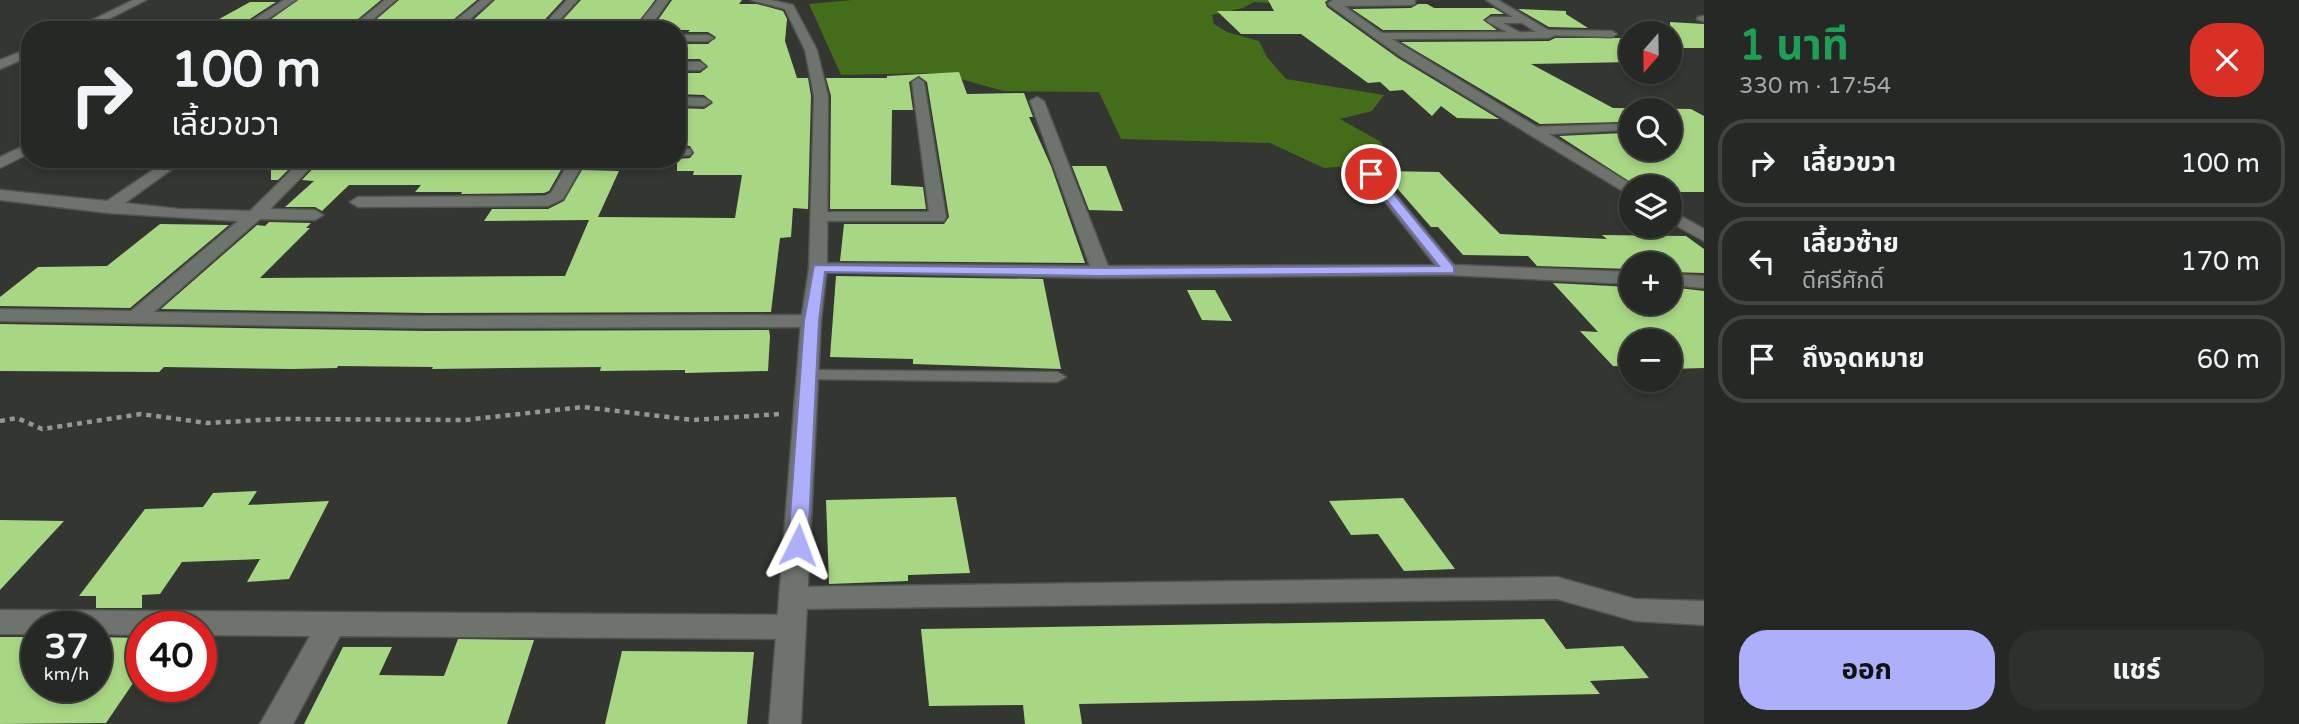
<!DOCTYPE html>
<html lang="th">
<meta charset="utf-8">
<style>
body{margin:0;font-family:"Varela Round","Noto Sans Thai",sans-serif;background:#2e302d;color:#f1f3f6;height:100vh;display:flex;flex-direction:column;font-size:26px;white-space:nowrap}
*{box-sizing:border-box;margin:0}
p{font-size:23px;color:#a4a6a7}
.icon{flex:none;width:38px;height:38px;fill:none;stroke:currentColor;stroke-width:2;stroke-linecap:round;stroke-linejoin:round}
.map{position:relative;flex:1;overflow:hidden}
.details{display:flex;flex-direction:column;background:#262825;width:595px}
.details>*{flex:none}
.top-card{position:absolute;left:21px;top:21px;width:665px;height:147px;border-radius:28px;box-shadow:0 4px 10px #0003,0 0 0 2px #424442;background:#262825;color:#f1f3f6;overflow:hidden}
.needle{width:46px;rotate:200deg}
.fabs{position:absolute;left:1619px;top:21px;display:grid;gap:14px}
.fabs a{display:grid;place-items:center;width:63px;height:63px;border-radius:50%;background:#262825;box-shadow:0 4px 10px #0003,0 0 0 2px #424442;font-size:35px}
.speed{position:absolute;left:21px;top:611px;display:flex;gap:14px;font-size:35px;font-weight:700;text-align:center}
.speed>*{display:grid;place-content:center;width:91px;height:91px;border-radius:50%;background:#262825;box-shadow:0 4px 10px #0003,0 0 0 2px #424442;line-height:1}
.speed small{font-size:18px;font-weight:400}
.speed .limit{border:10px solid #d22;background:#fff;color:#111}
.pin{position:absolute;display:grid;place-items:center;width:60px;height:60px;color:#fff;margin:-30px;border:4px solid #fff;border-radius:50%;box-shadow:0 2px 7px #0007}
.me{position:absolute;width:77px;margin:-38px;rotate:3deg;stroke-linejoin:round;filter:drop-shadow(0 0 5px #0008)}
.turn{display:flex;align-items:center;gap:24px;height:147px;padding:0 35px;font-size:32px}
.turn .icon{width:91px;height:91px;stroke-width:2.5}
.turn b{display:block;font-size:49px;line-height:60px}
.round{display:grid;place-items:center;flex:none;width:74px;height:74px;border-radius:28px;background:#2e302d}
.headline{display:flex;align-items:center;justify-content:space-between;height:119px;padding:0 35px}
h1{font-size:42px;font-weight:700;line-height:52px;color:#1e9e55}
.action{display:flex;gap:14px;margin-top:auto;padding:14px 35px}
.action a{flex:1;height:80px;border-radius:28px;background:#adaffb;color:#111;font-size:28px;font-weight:700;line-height:80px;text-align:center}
.action a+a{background:#2e302d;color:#f1f3f6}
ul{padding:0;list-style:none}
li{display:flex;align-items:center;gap:21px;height:88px;margin:0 14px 10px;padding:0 21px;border:4px solid #424442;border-radius:28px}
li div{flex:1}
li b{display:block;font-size:26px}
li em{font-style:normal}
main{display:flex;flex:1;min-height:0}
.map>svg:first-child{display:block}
.forest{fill:#446d1a}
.building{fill:#a8d784;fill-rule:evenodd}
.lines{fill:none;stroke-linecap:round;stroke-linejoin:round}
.lane-casing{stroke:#50534e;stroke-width:3}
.street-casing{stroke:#50534e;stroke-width:3}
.secondary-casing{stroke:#50534e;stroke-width:3}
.path{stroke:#959793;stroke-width:4.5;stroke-dasharray:5 5;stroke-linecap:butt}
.lane{fill:#6f736d;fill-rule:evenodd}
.street{fill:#6f736d;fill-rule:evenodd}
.secondary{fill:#6f736d;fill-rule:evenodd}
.route{fill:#adaffb;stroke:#7072a3;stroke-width:2}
</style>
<main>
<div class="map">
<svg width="1704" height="724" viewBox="0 0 1704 724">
<rect width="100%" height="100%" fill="#333631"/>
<!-- forest -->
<path class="forest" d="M852 0H1322L1325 6 1254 2 1243 8 1212 15 1214 24 1227 32 1259 41 1267 57 1286 79 1384 95 1372 111 1340 119 1381 142 1391 163 1324 168 1270 143 1121 139 1099 92 1003 91 940 73 841 75 809 4Z"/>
<!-- building -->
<g class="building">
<path d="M298 0H381L346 29 256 30Z"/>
<path d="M399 0H477L448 24 440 26 395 25 389 29H365Z"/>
<path d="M495 0H563L538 27 471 22Z"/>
<path d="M581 0H655L634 28 556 27Z"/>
<path d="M672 0H742L739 4H757L783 11 787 19 785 41 797 78H808L811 96 808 209 793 208 791 237 780 238 771 312 426 313 161 309 257 225 265 226 269 222 311 223 306 228H310L260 278 565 276 589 220 484 221 492 209H548L564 201 582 170 619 171 598 217 735 218 742 175H693L694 171H677V159L690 158 694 153 690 146 677 145V108L704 109 713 103 704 95 677 94V73H700L708 67 700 59H677V54L682 44H708L716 37 708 32H688L690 30H651Z"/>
<path d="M1268 0H1328L1325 2 1327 7 1398 58 1499 119 1457 118 1441 106 1432 116 1403 90 1390 91 1380 82 1368 83 1301 34H1241L1217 11H1274Z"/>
<path d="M250 2H276L236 28H203Z"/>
<path d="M1418 4H1427L1434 8H1494L1504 14H1491L1483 20 1497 30H1383L1352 9 1411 8Z"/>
<path d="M1518 9 1566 11V14L1588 28 1549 27Z"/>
<path d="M1670 22 1704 24V48H1670Z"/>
<path d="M1555 38H1626L1631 41V62L1531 64 1613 108 1691 109 1704 116V192H1670V187H1638L1559 136 1624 133 1629 128 1621 122 1540 124 1401 42 1549 41ZM1631 110H1670V149H1631Z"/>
<path d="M959 72 967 94 1024 93 1033 117H1029L1051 166 1085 263 840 261 844 224H944L949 217 927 82 919 76 909 82 913 110H892L891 185 923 187 926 209H830L831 96 826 78H887V76Z"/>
<path d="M271 159H299L278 180H271Z"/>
<path d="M322 159H559L553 170H561L549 191 544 193 461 194 462 192H415L421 185H349L322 211 315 207H285L314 181 302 180Z"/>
<path d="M1072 166H1106L1123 211 1089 210Z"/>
<path d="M1382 171 1439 172 1500 234 1607 239 1602 235 1686 236 1704 249V273L1670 272V264H1631V269L1537 266 1528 256 1463 255 1438 227H1431Z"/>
<path d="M160 224 229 225 130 308 0 306V297L38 267 107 266Z"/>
<path d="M836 276 1043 279 1061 369 913 364V359L830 357Z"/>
<path d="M1553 283 1631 287V303H1670V287L1704 291V368L1670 369V341H1631V367L1613 366 1580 331 1598 332Z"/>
<path d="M1187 290H1215L1232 321 1202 320Z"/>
<path d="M0 324 426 331 769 330 770 336 768 371 685 373V370L600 371 601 367 432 369 433 367 338 366 337 368 292 369 164 367 159 372 0 371Z"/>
<path d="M257 491 248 505 329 501 289 579 247 582 260 559 182 562 160 594 142 595V608H96V596H79L145 509 203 507 213 493Z"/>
<path d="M956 497 970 573 908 575V581L829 584 826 500Z"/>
<path d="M1403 498 1455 569 1404 571 1378 534 1351 535 1329 501Z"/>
<path d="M0 520 64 521 0 590Z"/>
<path d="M1544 619 1566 649 1623 646 1649 678 1590 681 1600 694 1079 704 1082 724H1025L1023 705 929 706 921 629Z"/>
<path d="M0 637H37V686H96V637L142 638V670L106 723 0 724Z"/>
<path d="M458 639 534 640 507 724H304L343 647H392L379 675 444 676Z"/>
<path d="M622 651 754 652 747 724H605Z"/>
</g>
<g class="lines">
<!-- lane casing -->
<g class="lane-casing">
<g id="lane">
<path d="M1491 17H1524L1529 20 1524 23H1503L1521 33 1523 35 1518 38 1488 22 1486 20Z"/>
<path d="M1545 30 1612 31 1617 34 1612 37 1542 35 1540 33Z"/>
<path d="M1620 124 1626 128 1624 130 1532 135 1526 131 1532 127Z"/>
<path d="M808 370 1057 372 1066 377 1057 382 802 379 799 375Z"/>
</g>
</g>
<!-- street casing -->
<g class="street-casing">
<g id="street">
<path d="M133 0H146L87 30H72Z"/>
<path d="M284 0H296L251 30H238Z"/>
<path d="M385 0H396L360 30H348Z"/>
<path d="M481 0H492L464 24 506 27 511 30 450 29V25Z"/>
<path d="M567 0H578L550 30H539Z"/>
<path d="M658 0H669L648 30H636L638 24Z"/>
<path d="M1333 0H1415V4L1411 5 1344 6 1382 33 1536 32 1486 0H1498L1553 33 1555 35 1549 38 1392 39 1636 187H1631V196L1400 56 1329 5 1328 3Z"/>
<path d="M1704 16V22L1697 19 1698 17Z"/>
<path d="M677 35H708L714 38 708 41H677Z"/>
<path d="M30 48V56L0 69V60Z"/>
<path d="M677 62H700L706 66 700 70H677Z"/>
<path d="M918 78 924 82 946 217 944 221H814L812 217 814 213 820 212H929L912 82Z"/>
<path d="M677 97 704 98 711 102 704 106 677 105Z"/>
<path d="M1037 97 1044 101 1108 266 1435 265 1363 174 1371 169 1376 171 1454 265 1631 272V284L1449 275 1101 278 812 272 809 268 812 264 818 263 1090 266 1030 101Z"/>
<path d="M30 143V153L0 168V157Z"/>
<path d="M677 148 690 149 692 152 690 155 677 156Z"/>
<path d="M169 159H186L125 203 179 209 250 211 303 159H319L270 209 315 210 323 215 315 220 260 219 154 312 426 316 811 315 818 317 821 321 818 325 811 327 426 328 0 321V309L131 311 238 221 108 213 0 200V190L107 201Z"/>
<path d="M571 159H586L563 199 548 206 358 207 350 202 358 197 545 196 551 193Z"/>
<path d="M1670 210 1704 229V241L1670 222Z"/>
<path d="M1670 274 1704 276V288L1670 285Z"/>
<path d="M1557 577 1635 599 1704 601V625L1635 621 1557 599 795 609 785 606 781 598 785 590 795 587Z"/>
<path d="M0 610 792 615 802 619 806 627 802 635 792 639 340 636 293 724H260L310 636 201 635V626H142V635L96 634V626H37V634H0Z"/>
</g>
</g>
<!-- secondary casing -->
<g class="secondary-casing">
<path id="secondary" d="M751 0H771L793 5 817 50 828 96 827 268 821 321 801 724H769L801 321 809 268 814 96 805 50 785 9Z"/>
</g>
<!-- path -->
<path class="path" d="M0 421 17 418 42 429 141 414 207 423 279 419 465 420 583 407 693 420 780 414"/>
<!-- lane -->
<use href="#lane" class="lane"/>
<!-- street -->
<use href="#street" class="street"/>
<!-- secondary -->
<use href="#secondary" class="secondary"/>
</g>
<!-- route -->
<path class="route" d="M1371 170 1375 171 1454 267V273L1101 276 825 272 819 321 808 545 805 550 798 553 791 550 788 545 804 321 814 265 1101 268 1439 266 1367 176 1365 174Z"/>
</svg>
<div class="fabs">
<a><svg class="needle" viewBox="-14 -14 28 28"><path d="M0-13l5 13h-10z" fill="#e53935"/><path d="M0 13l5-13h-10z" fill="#a4a6a7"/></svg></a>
<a><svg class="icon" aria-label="search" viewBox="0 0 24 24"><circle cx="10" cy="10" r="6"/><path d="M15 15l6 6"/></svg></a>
<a><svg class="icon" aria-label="layers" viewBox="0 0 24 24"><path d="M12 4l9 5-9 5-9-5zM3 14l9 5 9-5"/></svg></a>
<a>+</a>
<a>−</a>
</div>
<div class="speed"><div>37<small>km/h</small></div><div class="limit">40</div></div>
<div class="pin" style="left:1371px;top:174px;background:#d93025"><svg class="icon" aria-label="arrive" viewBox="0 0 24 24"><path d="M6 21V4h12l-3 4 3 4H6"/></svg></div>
<svg class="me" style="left:798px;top:545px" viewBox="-20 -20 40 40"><path d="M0-17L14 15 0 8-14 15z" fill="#adaffb" stroke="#fff" stroke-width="4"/></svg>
<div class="top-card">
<div class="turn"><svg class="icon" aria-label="right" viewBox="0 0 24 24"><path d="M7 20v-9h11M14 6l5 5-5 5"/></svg><div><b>100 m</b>เลี้ยวขวา</div></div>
</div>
</div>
<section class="details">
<div class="headline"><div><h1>1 นาที</h1><p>330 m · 17:54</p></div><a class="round" style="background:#d93025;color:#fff"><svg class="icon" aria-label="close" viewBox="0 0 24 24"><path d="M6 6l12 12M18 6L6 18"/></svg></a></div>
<ul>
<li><svg class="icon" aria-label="right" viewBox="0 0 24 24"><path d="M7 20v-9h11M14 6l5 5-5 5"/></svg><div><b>เลี้ยวขวา</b></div><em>100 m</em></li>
<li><svg class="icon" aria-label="left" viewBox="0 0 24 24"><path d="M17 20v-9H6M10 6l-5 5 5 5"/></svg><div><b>เลี้ยวซ้าย</b><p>ดีศรีศักดิ์</p></div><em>170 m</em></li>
<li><svg class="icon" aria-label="arrive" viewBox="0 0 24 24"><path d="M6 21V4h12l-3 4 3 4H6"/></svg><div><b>ถึงจุดหมาย</b></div><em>60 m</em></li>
</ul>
<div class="action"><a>ออก</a><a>แชร์</a></div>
</section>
</main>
